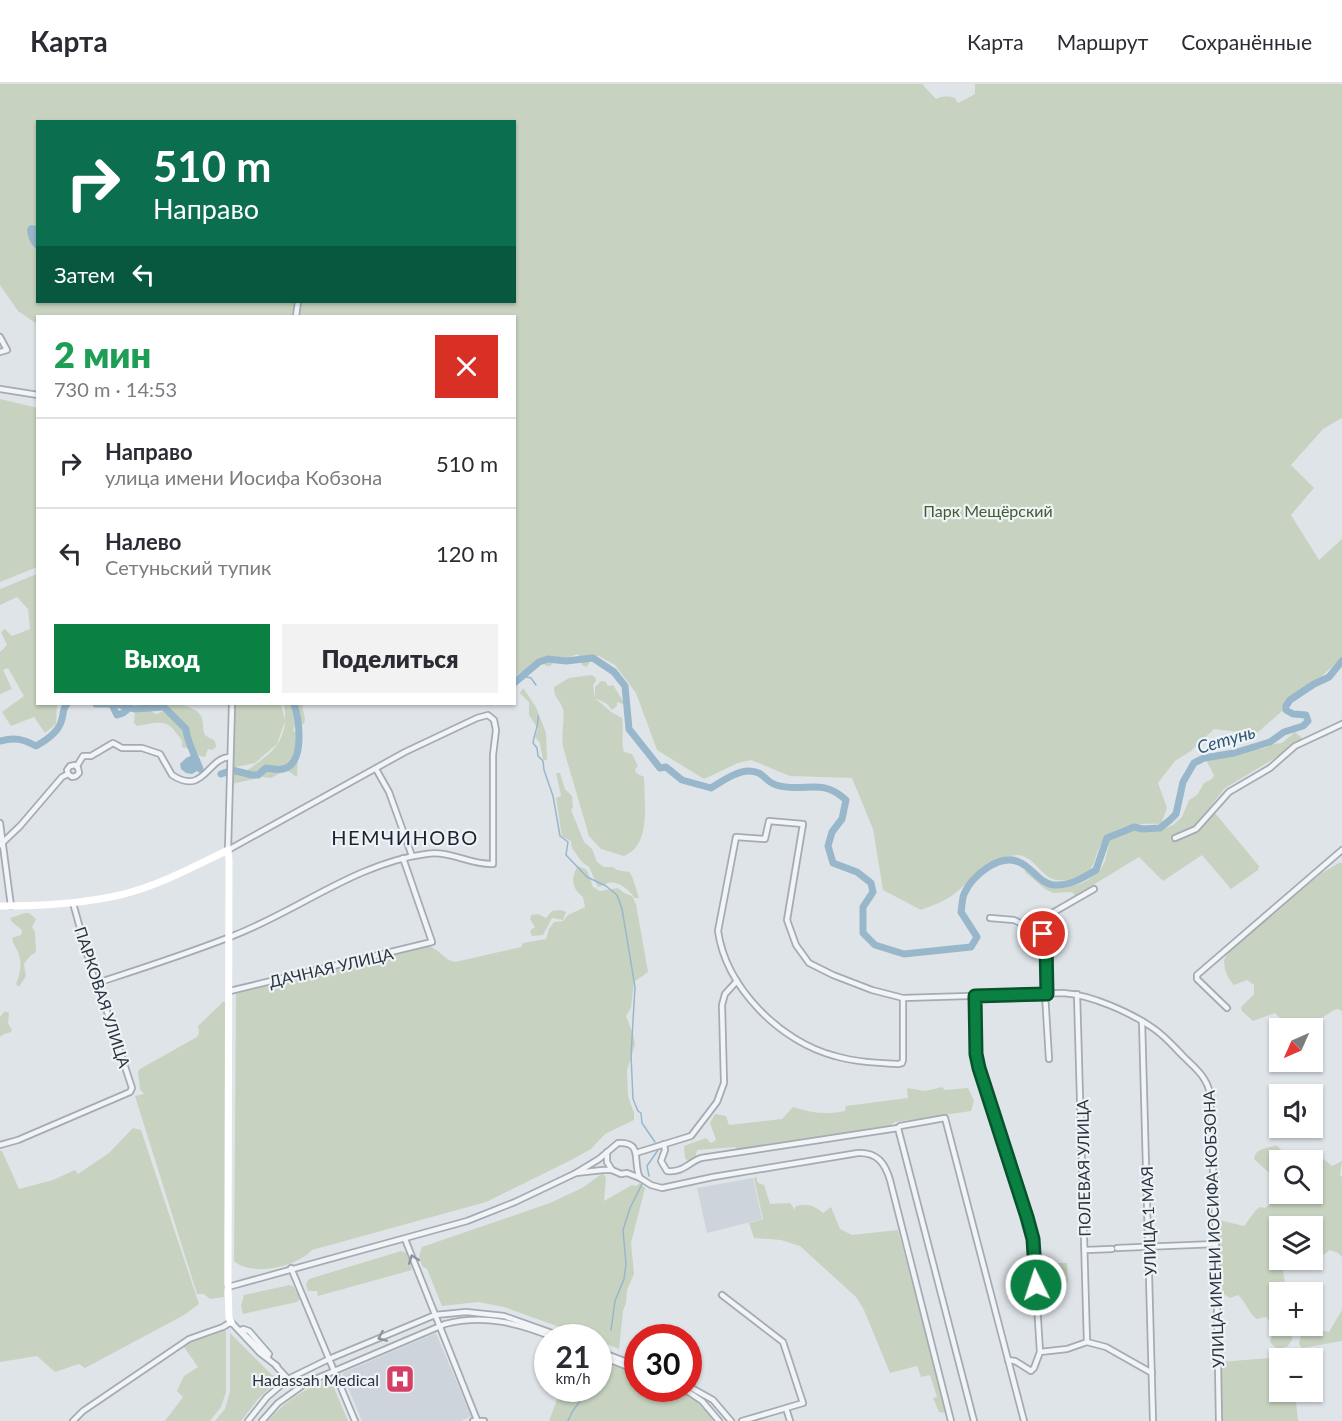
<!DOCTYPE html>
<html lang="ru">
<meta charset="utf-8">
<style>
body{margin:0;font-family:Lato,sans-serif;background:#f2f2f3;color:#2b2b33;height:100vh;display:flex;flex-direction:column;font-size:22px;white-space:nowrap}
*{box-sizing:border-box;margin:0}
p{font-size:20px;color:#7c7c81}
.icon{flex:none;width:33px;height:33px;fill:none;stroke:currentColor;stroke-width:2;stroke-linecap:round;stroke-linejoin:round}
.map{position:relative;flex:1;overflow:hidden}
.details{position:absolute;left:36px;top:231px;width:480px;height:390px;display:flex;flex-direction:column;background:#fff;border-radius:0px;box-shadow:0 2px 4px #0004}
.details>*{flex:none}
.guide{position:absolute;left:36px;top:36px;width:480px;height:183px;border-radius:0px;box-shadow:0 2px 4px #0004;background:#0b6e4f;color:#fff;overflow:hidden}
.needle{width:39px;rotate:225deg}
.tools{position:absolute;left:1269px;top:934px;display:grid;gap:12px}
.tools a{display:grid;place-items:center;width:54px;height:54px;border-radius:0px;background:#fff;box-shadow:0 2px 4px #0004;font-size:30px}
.speed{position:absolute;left:534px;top:1240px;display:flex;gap:12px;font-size:30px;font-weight:700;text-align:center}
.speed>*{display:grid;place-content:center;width:78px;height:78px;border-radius:50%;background:#fff;box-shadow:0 2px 4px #0004;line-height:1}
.speed small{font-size:15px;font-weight:400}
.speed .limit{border:9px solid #d22;background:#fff;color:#111}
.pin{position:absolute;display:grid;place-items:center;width:51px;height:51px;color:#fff;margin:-26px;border:3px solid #fff;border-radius:50%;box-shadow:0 2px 6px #0007}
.me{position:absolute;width:66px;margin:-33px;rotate:356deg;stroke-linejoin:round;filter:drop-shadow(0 0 4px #0008)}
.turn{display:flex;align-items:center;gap:21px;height:126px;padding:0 18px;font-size:27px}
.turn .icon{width:78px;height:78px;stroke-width:2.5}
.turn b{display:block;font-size:42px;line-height:51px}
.then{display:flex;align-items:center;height:57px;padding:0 18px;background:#0003;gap:12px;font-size:22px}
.round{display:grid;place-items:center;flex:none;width:63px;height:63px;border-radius:0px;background:#f2f2f3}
.summary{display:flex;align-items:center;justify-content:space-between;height:102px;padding:0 18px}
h1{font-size:36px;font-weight:800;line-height:45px;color:#1e9e55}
.action{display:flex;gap:12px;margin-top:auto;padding:12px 18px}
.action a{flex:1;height:69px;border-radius:0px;background:#0b8043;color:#fff;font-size:24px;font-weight:800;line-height:69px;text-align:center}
.action a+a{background:#f2f2f3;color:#2b2b33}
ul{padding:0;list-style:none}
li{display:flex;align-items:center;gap:18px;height:90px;padding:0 18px;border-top:2px solid #e1e1e2}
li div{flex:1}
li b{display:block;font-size:22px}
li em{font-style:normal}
header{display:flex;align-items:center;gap:36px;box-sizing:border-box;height:84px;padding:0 30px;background:#fff;border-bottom:2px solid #e1e1e2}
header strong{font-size:28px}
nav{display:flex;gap:33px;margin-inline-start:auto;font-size:21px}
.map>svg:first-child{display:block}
.built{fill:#cdd4db}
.green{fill:#c7d3c0;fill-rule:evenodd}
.water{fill:#98b7cb}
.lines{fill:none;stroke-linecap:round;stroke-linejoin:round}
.stream{stroke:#98b7cb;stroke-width:1.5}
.river{stroke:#98b7cb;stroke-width:7}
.street-casing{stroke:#a4acb3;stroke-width:8}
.street{stroke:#f2f4f7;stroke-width:4.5}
.secondary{stroke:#fff;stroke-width:7}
.oneway{stroke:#8c949c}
.route-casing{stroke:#07532c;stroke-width:15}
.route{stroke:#0b8043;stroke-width:10}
.labels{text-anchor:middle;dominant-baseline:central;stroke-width:4.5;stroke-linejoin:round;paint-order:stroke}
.park-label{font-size:16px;fill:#415d34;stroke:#eff3f6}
.street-label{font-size:16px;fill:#273441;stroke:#eff3f6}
.poi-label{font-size:16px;fill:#273441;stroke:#eff3f6;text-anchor:end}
.water-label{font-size:18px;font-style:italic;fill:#2f5877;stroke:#eff3f6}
.quarter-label{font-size:20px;letter-spacing:1.5px;fill:#192532;stroke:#eff3f6}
</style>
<header>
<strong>Карта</strong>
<nav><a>Карта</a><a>Маршрут</a><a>Сохранённые</a></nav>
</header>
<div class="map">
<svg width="1342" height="1337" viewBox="0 0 1342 1337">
<rect width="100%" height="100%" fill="#dfe4e9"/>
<!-- built -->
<g class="built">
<path d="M753 1094 762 1135 707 1149 697 1104Z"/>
<path d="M436 1249 471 1332 461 1337H362L342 1289Z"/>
</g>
<!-- green -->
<g class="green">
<path d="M0 0H922L936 15C943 12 947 12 955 14L958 19 975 10V0H1342V334L1323 345 1291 381 1314 404 1291 431 1319 476 1342 455V574L1256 650 1214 645 1191 667 1175 677 1158 699 1167 724 1161 740C1141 739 1117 739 1103 758 1092 772 1099 785 1078 793 1040 807 1043 775 1018 771 1017 771 1010 772 1009 772 980 778 972 798 950 813 941 819 930 822 921 826L883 806 873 745 852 694 790 692 751 676 738 679 704 695 657 666 636 609 615 581 599 572H589V580L586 583 582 581 578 570 563 575 559 574 550 582H546L541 576 515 592 514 232H38L37 240 18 227 0 201ZM38 38H514V218H38Z"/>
<path d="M0 315 38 324 37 483 0 498Z"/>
<path d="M37 490 38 620H57L56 640 45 649 34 633 11 642 2 628 24 612 8 584 3 586 12 605 0 610V568L7 561 1 548 5 545 12 552 30 545 28 525 17 513 0 521V505Z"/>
<path d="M591 591 595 593 596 597 593 601 595 614V603L601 597 606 598 608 602 613 601 623 617V620L617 618V622L612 626 607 620 595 614 611 628 622 634C624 645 621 660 624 668L632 670 638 682 635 685 636 689 644 693C644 718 652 761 624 772L601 765 589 752 563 663C561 650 565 636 563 625 560 616 553 612 554 603L569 594Z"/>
<path d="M523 604 536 623 546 649 547 676H543L540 659 535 653 538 645 529 631V618L520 609Z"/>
<path d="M145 620H151L152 628 156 630 164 627V620C174 619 196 622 201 632 204 638 202 645 205 651 211 656 216 654 216 663L212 666 208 665 205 673 200 672 194 666 182 663C183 656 181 655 177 650 166 633 154 640 137 642L134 639 135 626Z"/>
<path d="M234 620H281L285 637 277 660 255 679 231 684Z"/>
<path d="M284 620H302L305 636 304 640 295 642 293 646 302 655 298 672 297 693 286 686 271 694 262 693 232 700 234 688 242 685 246 687C275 667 289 656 284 620Z"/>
<path d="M1295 648 1302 654 1299 660 1225 704 1210 723 1259 782 1258 786 1231 805 1202 771 1163 797 1139 773 1075 812 1072 808 1053 809 1045 805 1025 788V784L1050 802H1071L1080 800 1088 796 1101 785 1105 777 1110 756 1113 753 1129 746 1156 748 1173 741 1182 733 1189 716 1197 711 1204 699 1212 695 1214 691 1206 676 1210 673 1265 664 1273 660 1282 659Z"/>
<path d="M556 689H560L565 705 572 712 573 723 571 726 584 758 592 765 597 778 604 783H613L617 786 629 788 632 792 639 814H634C632 807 617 796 608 799 605 800 602 802 598 803L589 783 582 778 572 764 571 757 562 753 556 714 561 712Z"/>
<path d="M1339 779H1342V927L1338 925 1334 926 1305 945H1283L1280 934 1275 929 1253 937 1242 927 1241 923 1254 910V901L1247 896 1234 901C1227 895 1224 884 1224 876L1231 864 1322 789Z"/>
<path d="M578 782 587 786 593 803 600 807 618 804 624 809 632 812 636 820 648 888 634 898 631 924 626 932 634 953 635 961 627 986 628 1012 634 1029V1036L605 1050 591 1065 573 1075 486 1118 312 1166C297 1183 252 1193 234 1177L236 910 238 908 429 862C440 866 444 876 455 878L521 863 523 859 546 855 549 845 554 838 563 837 568 831 585 823 583 813C572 805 570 794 578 782Z"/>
<path d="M561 826 566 828 563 836 552 834 543 851 532 852 530 847 535 843 530 835 531 831 538 830 546 834 552 827Z"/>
<path d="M25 829H29L36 835 32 843 35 848 36 868 30 872 24 880 26 892 19 903 16 900C20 891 22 881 19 871 18 866 13 861 12 854L21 851 22 846 12 838 10 834Z"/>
<path d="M224 917 225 918 224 1213 210 1215 204 1210H197L135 1012 144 1010 140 1005 138 988 140 985 197 953 199 949 198 942Z"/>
<path d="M5 927 9 929 8 939 12 946 11 948 4 950 0 953V960V933Z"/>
<path d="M942 1003 945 1006 968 1004 974 1017 971 1027 895 1038 890 1042 738 1066 735 1063 697 1066 695 1074 688 1077 685 1074 684 1062 706 1054 711 1059 716 1056 710 1039 715 1030 726 1032 729 1041 782 1035 793 1023C811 1029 827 1031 845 1027L846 1022 908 1014 907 1004 925 1007Z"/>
<path d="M133 1044 141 1046 199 1220 184 1231 85 1284 79 1280 55 1288 37 1272 0 1278V1067H2L19 1105 53 1096 75 1086 78 1090 109 1069Z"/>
<path d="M1276 1061 1286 1070 1295 1073 1301 1077H1280L1279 1098 1254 1075C1256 1063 1267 1065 1276 1061Z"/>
<path d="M1320 1072 1332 1082 1342 1077 1340 1091 1342 1093V1173L1338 1169 1330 1166 1310 1180 1301 1176H1312V1143H1280V1176H1294L1283 1187 1285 1199 1282 1207 1284 1209H1280V1242H1291L1292 1256 1287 1263 1277 1265 1270 1258C1274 1247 1274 1241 1266 1233L1257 1235C1249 1230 1246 1218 1238 1211L1230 1214 1222 1209 1217 1141 1219 1136 1244 1142 1256 1126 1260 1123 1265 1124 1272 1118 1280 1114 1282 1110H1312V1077H1306L1311 1073Z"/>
<path d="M603 1089 606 1094 604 1117 632 1101 636 1102 640 1099 645 1104 631 1159 634 1190 627 1206 626 1219 623 1227 619 1265 599 1257 598 1254H590L504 1223 478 1218 442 1222 427 1185 422 1182 419 1172 422 1163 550 1119 582 1104Z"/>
<path d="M756 1093 758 1099 764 1101 770 1120 790 1119 795 1126V1123C806 1118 815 1122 823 1129L831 1123 840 1145 852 1151 898 1146 947 1329 939 1328 933 1314 937 1313 930 1291 921 1293 917 1282 890 1289 864 1226 856 1213 800 1162 781 1156 754 1154 749 1139 763 1135 754 1094Z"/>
<path d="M401 1167 407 1169 412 1186 318 1212 317 1207H308L306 1200 309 1195Z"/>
<path d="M1058 1179H1067L1068 1199 1059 1200Z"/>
<path d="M290 1201 294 1203 300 1215 297 1218 243 1230 241 1222 244 1211Z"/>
<path d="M1342 1226V1257L1302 1264 1299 1260 1301 1251 1315 1245 1329 1248Z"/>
<path d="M224 1247H226V1308L221 1323 210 1337H165L183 1313 177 1307 184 1292 198 1283 184 1263 191 1258Z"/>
<path d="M230 1249 271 1290 279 1295 258 1315 241 1337H215L225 1325 230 1308Z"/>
<path d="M1292 1272V1275H1280V1308H1295L1298 1337H1222L1220 1278Z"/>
<path d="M599 1276 637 1291 638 1305C673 1305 692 1304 713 1337H549L561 1305H598Z"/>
<path d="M330 1294 348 1337H268C286 1316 305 1305 330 1294Z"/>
</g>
<!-- water -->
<g class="water">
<path d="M30 141 37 142V165C30 161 28 154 27 145Z"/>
<path d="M194 670 200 675V685L192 690 186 689 181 685 180 680 186 674Z"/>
</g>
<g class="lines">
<!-- stream -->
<g class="stream">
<path d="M523 592 531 594 536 601"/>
<path d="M538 632C539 642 534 650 533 659L537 664 538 672 543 677 544 686 553 712 560 752 568 758 566 771 587 793 606 802 617 811 622 825 635 903 631 971 633 1015 638 1027 641 1029 642 1039 655 1058"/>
<path d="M649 1092 647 1082 658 1066"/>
<path d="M611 1246 615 1217 624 1195 626 1180 623 1146 630 1124 642 1100"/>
<path d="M568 1337 572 1328 589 1305"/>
</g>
<!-- river -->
<g class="river">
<path d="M514 599 539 578 548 575 566 577 593 574 614 588 625 602 629 645 660 684 666 683 682 696 711 704C721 698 736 687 749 687 764 687 764 697 776 701 804 710 820 692 846 716L842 735 832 748 828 762 833 779 857 788 871 799 873 808 863 823V849L875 861 904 870 971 863 977 853 961 828C962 823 962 815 964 810 972 792 999 769 1019 778 1032 783 1039 799 1053 801 1070 802 1083 794 1096 786L1107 754 1134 743 1143 745 1160 744 1170 736 1176 730 1183 698 1194 679 1204 674 1234 669 1270 658 1284 648 1303 642 1308 637 1306 631 1293 630 1286 626V622L1290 616 1314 600 1329 593 1342 577"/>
<path d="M96 620H116L134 625 164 623 186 645C186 655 196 674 200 685"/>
<path d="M112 621 117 631 123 629 129 624"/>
<path d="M0 657C15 653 23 655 36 662 45 657 58 648 61 638 64 631 62 625 67 620"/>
<path d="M221 690 232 686 252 691H258L266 684C273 685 280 687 286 684 305 676 299 635 294 620"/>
</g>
<!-- street casing -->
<g class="street-casing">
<g id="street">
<path d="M296 232 298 218"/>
<path d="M0 253 7 266 0 268"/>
<path d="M0 305 38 311"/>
<path d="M77 682 83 672H91L113 659 122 664H142L160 670 172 691C204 712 207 674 230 673"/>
<path d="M376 685 389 708 412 772"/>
<path d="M0 739 11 822"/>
<path d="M1175 754 1196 745 1229 708 1270 684 1295 662 1342 640"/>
<path d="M0 761 20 742 62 693 68 690 72 693 76 692 79 689 78 684 75 681 70 682 67 686 68 690"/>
<path d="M228 766 232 620"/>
<path d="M990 834 1014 836 1043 850"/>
<path d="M97 899C143 884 190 869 235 851 299 826 357 779 426 770 451 766 469 781 493 780V671L496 646 494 636 488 631 477 634 405 668 228 766"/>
<path d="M230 907 432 858 403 774"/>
<path d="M1045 910 1049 975"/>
<path d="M1047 910 1046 860 1042 837 1047 832 1094 805"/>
<path d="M1077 910 1087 1258"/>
<path d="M975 912 976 970 979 984 1033 1155 1040 1268"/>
<path d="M903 914V976L902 979 898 980C877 979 856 978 835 972 780 958 726 903 718 847L736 753 765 755 769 737 803 740 787 836 796 861 809 879 833 891 872 906 903 914 1063 909C1091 911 1130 928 1153 944 1165 952 1174 963 1184 973 1195 984 1207 993 1210 1010L1216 1160 1219 1337"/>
<path d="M1227 924 1197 895V891L1342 766"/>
<path d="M1142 937 1153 1337"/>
<path d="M898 1044 974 1337"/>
<path d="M664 1060 665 1066 661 1077 667 1087C682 1089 688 1079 701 1074L898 1044 900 1042 945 1034 1024 1337"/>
<path d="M0 1061 18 1056 130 1008 132 1004 99 903 93 891 73 819"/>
<path d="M607 1068V1078L612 1086"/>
<path d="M636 1069 691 1052 717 1018 724 999 722 921 725 910 737 897"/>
<path d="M576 1089 603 1086H612L621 1090 627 1089 640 1094 651 1101 662 1104 713 1093 858 1069C877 1068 885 1079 890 1096L951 1337"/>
<path d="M405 1155 477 1336"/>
<path d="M1117 1164 1216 1160"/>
<path d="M1085 1166 1112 1165"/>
<path d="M291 1184 355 1337"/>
<path d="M228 1203 467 1137 515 1118 576 1089 599 1075 618 1059C644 1057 632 1079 640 1094"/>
<path d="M722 1211 783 1258 803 1319 742 1337"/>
<path d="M243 1245 249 1247 269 1270"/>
<path d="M240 1246 268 1273"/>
<path d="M598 1267 638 1282"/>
<path d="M598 1271 638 1287"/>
<path d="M1008 1276 1015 1277 1031 1287 1034 1284 1040 1268 1067 1265 1087 1258 1106 1263 1152 1289"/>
<path d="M276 1282 288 1295"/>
<path d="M688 1302 713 1316 731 1337"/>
<path d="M684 1305 702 1317 719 1337"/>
<path d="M786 1324 790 1337"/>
<path d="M73 1337 83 1327 189 1255 223 1243 231 1238 260 1269 277 1282"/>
<path d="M248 1337 267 1313 288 1295 329 1275 435 1231 466 1228 504 1232 566 1254"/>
<path d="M262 1337 278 1319 306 1299 445 1240C484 1230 518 1239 555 1254"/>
<path d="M473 1337H484"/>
</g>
</g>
<!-- street -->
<use href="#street" class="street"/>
<!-- secondary -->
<path class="secondary" d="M0 822C40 822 81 820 120 811 158 802 193 783 228 766L229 776 228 1203 229 1234 231 1238"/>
</g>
<!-- one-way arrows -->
<defs><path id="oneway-chevron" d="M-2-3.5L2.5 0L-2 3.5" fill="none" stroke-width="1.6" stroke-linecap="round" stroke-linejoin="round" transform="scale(1.5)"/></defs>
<g class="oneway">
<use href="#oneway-chevron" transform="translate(413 1175) rotate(-111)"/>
<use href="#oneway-chevron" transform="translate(382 1253) rotate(157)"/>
</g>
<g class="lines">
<!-- route casing -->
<g class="route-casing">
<path id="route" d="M1036 1201 1033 1155 1027 1133 979 984 976 970 975 912 1047 910 1046 860 1043 850"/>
</g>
<!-- route -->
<use href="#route" class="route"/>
</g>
<!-- icons -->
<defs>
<g id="hospital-square" transform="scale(1.5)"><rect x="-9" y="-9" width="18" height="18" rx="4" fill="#d43e67" stroke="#eff3f6"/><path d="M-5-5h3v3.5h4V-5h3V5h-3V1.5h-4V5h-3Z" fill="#fff"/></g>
</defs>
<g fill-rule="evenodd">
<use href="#hospital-square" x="400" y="1295"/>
</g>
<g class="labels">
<!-- park labels -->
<g class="park-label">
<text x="988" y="426">Парк Мещёрский</text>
</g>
<!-- street labels -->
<g class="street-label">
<text transform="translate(331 883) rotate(-13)">ДАЧНАЯ УЛИЦА</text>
<text transform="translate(103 913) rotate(72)">ПАРКОВАЯ УЛИЦА</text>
<text transform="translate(1083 1084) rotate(-91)">ПОЛЕВАЯ УЛИЦА</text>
<text transform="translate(1148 1137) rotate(-92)">УЛИЦА 1 МАЯ</text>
<text transform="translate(1213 1145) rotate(-92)">УЛИЦА ИМЕНИ ИОСИФА КОБЗОНА</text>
</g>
<!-- poi labels -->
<g class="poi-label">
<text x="379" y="1295">Hadassah Medical</text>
</g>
<!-- water labels -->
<g class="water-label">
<text transform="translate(1226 655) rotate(-16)">Сетунь</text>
</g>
<!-- quarter labels -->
<g class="quarter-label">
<text x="405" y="753">НЕМЧИНОВО</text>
</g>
</g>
</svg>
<div class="tools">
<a><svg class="needle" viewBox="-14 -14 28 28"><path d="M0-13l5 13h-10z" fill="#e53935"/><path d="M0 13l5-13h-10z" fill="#7c7c81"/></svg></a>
<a><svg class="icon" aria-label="sound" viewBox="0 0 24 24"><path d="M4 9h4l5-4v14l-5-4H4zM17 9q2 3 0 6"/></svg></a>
<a><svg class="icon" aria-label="search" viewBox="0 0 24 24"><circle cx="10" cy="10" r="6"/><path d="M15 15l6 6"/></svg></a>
<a><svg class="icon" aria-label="layers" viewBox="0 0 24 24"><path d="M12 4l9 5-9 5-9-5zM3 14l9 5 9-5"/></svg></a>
<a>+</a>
<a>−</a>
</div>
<div class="speed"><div>21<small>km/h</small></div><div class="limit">30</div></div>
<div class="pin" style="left:1043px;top:850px;background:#d93025"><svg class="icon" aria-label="arrive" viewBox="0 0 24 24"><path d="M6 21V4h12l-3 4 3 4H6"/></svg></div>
<svg class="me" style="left:1036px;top:1201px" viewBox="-20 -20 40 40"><circle r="17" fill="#0b8043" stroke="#fff" stroke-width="3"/><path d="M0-11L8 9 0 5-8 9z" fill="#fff"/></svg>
<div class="guide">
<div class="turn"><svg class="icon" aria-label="right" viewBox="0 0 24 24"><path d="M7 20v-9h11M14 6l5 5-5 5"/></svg><div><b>510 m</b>Направо</div></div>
<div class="then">Затем<svg class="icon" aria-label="left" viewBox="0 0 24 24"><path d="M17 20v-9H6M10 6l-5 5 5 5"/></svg></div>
</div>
<section class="details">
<div class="summary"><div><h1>2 мин</h1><p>730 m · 14:53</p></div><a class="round" style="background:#d93025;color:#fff"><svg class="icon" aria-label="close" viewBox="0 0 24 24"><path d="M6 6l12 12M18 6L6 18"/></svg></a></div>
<ul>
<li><svg class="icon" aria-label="right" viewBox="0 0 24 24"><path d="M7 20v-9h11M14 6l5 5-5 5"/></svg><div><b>Направо</b><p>улица имени Иосифа Кобзона</p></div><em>510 m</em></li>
<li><svg class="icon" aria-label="left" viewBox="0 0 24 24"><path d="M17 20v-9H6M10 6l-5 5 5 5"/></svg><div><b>Налево</b><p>Сетуньский тупик</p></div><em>120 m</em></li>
</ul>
<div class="action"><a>Выход</a><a>Поделиться</a></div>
</section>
</div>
